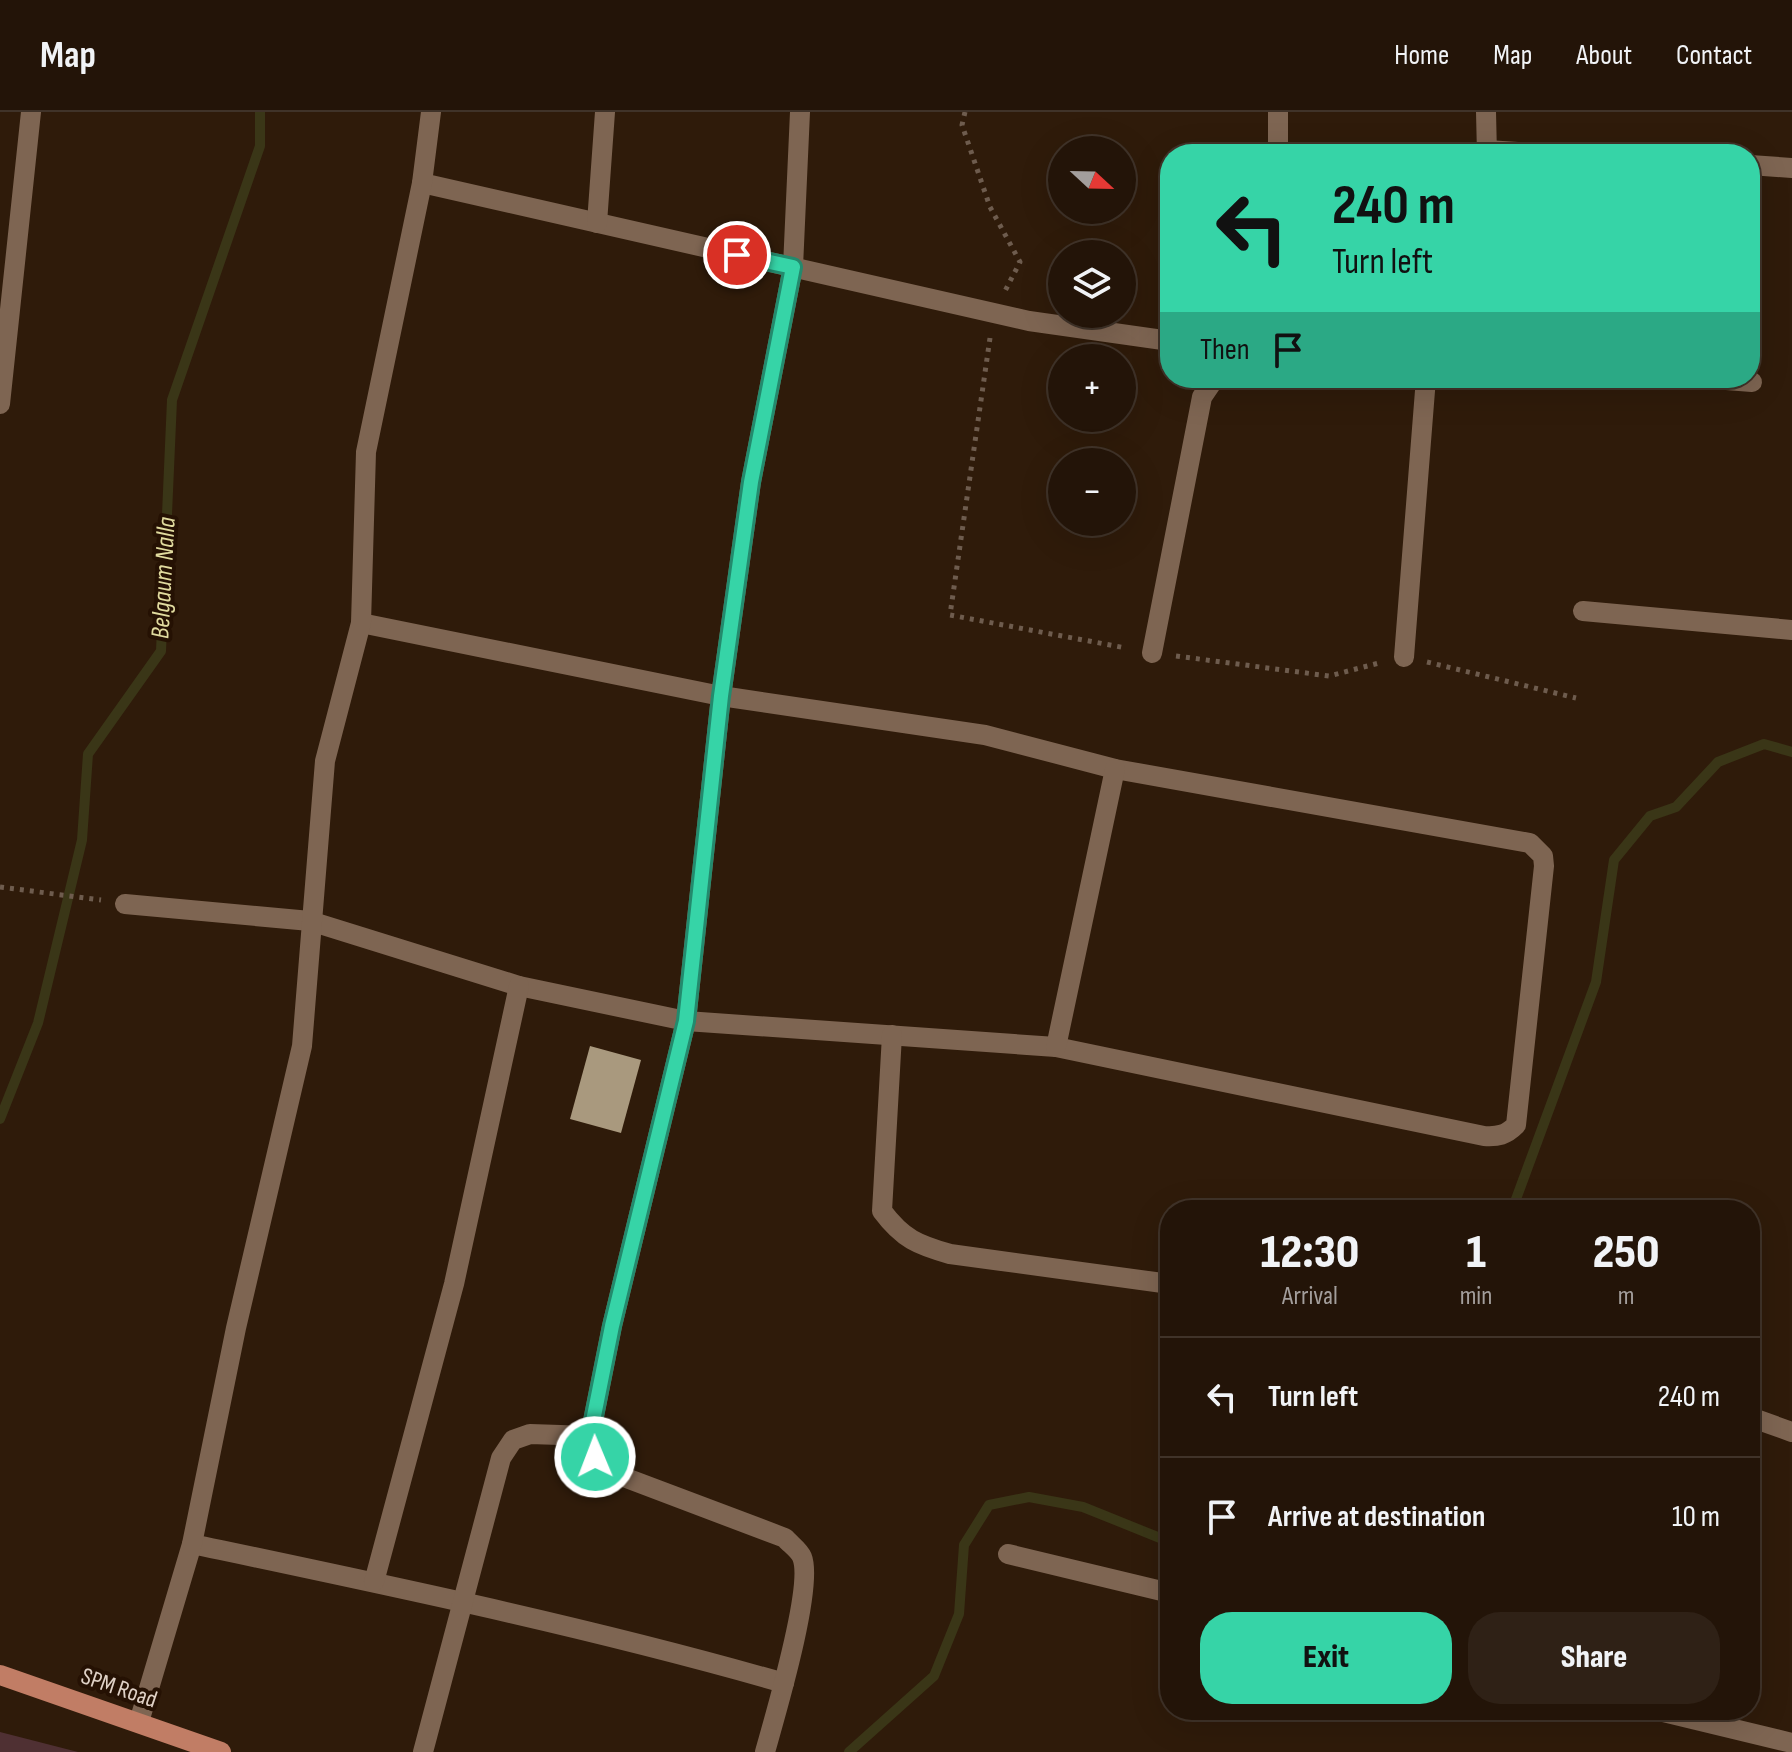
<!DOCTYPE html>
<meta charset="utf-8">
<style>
body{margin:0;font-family:"Sofia Sans Condensed",sans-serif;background:#2f2116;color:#f1f3f6;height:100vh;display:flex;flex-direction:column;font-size:30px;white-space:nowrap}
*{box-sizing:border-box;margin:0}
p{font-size:26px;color:#a39e9c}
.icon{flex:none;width:44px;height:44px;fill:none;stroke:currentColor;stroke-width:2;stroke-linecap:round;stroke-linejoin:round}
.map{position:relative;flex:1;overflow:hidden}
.side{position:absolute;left:1160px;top:1088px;width:600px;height:520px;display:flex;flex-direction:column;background:#231408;border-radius:32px;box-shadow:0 8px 32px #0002,0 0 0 2px #403329}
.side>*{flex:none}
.banner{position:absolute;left:1160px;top:32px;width:600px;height:244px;border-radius:32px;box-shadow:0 8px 32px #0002,0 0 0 2px #403329;background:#36d4a7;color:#111;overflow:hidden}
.needle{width:52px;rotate:112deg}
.buttons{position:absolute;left:1048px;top:24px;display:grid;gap:16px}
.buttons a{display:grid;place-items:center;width:88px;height:88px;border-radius:50%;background:#231408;box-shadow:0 8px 32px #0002,0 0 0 2px #403329;font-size:40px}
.pin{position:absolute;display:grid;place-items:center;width:68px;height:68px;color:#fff;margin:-34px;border:4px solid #fff;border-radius:50%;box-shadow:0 2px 8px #0007}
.me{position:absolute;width:88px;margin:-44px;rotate:359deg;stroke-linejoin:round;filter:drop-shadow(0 0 6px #0008)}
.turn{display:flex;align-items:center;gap:28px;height:168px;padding:0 40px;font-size:36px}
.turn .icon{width:104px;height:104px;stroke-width:2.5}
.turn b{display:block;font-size:56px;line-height:68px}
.then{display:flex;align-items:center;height:76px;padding:0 40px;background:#0003;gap:16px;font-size:30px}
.eta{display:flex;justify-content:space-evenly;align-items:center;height:136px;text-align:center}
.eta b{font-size:48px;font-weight:800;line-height:56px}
.primary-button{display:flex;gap:16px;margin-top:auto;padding:16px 40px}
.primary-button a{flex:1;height:92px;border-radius:32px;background:#36d4a7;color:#111;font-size:32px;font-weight:800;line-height:92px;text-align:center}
.primary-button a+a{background:#2f2116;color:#f1f3f6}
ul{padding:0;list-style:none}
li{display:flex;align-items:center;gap:24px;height:120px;padding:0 40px;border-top:2px solid #403329}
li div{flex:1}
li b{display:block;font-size:30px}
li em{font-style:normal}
header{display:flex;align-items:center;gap:48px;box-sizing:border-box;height:112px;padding:0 40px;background:#231408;border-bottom:2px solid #403329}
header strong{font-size:38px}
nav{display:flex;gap:44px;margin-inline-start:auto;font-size:28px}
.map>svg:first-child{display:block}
.green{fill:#4f3033}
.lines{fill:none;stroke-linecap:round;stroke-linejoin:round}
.stream{stroke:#3a3617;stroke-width:10}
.building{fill:#a9997e}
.path{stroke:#6e5c4e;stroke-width:5;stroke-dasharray:4 6;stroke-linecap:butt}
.minor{stroke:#7e6552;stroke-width:20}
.major{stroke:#c17d65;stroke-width:20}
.route-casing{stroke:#238a6d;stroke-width:20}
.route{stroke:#36d4a7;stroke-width:14}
.labels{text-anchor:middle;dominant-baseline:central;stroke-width:8;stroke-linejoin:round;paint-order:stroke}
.street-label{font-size:24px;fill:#e0d2c7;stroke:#251103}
.water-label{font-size:26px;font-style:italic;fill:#e1db9f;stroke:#251103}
</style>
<header>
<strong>Map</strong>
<nav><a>Home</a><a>Map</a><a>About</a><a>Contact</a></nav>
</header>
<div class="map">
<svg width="1792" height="1640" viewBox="0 0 1792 1640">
<rect width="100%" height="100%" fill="#2f1b0a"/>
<!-- green -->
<path class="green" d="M0 1620 78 1640H0Z"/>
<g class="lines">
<!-- stream -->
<g class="stream">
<path d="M0 1007 38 911 82 728 88 642 161 539 172 288 260 34V0"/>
<path d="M1512 1098 1596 870 1614 748 1650 704 1676 695 1718 650 1764 632 1792 640"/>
<path d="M849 1640 934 1564 959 1502 964 1433 989 1393 1029 1385 1083 1395 1170 1430"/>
</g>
</g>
<!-- building -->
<path class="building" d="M590 934 641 948 621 1021 570 1007Z"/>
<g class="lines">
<!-- path -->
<g class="path">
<path d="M965 0 962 13 990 95 1020 150 1005 179"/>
<path d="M990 226 950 503 1126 536"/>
<path d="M1176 544 1329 564 1379 551"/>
<path d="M1427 550 1576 586"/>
<path d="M0 775 101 788"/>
</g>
<!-- minor -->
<g class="minor">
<path d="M1486 0 1487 42"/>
<path d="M1487 38 1550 42"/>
<path d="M1278 42V0"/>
<path d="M1750 53 1792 56"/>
<path d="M422 71 1029 209 1170 229"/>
<path d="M597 111 605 0"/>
<path d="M1701 266 1752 270"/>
<path d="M0 292 31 0"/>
<path d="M1583 499 1792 518"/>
<path d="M1152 541 1202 285 1215 266"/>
<path d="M1404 545 1426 266"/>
<path d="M125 792 310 809 519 874 686 909 1056 935 1484 1024C1498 1025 1506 1023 1516 1013L1544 754 1543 744 1530 731 1115 657 985 623 721 584 361 511"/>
<path d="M892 923 882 1099C903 1127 918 1133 950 1142L1170 1172"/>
<path d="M1056 935 1115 657"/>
<path d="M1750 1305 1792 1320"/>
<path d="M192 1432C391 1474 589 1515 784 1571"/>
<path d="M1008 1442 1170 1481"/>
<path d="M374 1470 454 1172 519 874"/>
<path d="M1655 1598 1792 1631"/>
<path d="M139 1610 192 1432 236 1216 302 934 325 649 361 511 366 340 422 71 431 0"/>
<path d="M423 1640 501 1346 513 1328 530 1322 590 1324"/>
<path d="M765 1640C775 1604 814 1474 802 1445 799 1438 790 1432 785 1426L613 1361 595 1345 590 1324 612 1214 686 909 721 584 751 370 793 155 800 0"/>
</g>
<!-- major -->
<path class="major" d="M0 1563 221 1640"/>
</g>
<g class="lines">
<!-- route casing -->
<g class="route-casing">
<path id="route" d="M595 1345 590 1324 612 1214 686 909 721 584 751 370 793 155 737 143"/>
</g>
<!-- route -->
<use href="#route" class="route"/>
</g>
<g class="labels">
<!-- street labels -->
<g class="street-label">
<text transform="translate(119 1576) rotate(19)">SPM Road</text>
</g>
<!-- water labels -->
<g class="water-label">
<text transform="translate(164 466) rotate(-87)">Belgaum Nalla</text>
</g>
</g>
</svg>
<div class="buttons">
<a><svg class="needle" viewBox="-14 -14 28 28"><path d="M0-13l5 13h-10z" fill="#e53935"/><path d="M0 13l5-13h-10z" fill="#a39e9c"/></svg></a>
<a><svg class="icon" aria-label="layers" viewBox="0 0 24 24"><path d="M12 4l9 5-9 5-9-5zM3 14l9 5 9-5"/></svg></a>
<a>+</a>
<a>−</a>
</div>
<div class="pin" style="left:737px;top:143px;background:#d93025"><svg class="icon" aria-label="arrive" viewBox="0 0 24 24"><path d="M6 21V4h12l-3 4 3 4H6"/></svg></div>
<svg class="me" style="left:595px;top:1345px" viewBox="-20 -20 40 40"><circle r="17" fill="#36d4a7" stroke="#fff" stroke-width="3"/><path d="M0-11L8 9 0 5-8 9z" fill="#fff"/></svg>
<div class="banner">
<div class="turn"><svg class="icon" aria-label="left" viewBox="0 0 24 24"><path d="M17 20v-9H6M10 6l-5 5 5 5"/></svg><div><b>240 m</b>Turn left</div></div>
<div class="then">Then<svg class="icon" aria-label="arrive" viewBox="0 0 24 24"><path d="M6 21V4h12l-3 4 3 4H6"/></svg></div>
</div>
<section class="side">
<div class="eta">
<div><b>12:30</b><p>Arrival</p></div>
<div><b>1</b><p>min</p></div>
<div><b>250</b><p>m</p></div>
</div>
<ul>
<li><svg class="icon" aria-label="left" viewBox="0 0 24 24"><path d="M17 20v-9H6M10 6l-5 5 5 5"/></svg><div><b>Turn left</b></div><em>240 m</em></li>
<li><svg class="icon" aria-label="arrive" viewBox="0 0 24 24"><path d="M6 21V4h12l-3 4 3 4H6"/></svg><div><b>Arrive at destination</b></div><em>10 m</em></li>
</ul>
<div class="primary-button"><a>Exit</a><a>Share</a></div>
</section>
</div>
